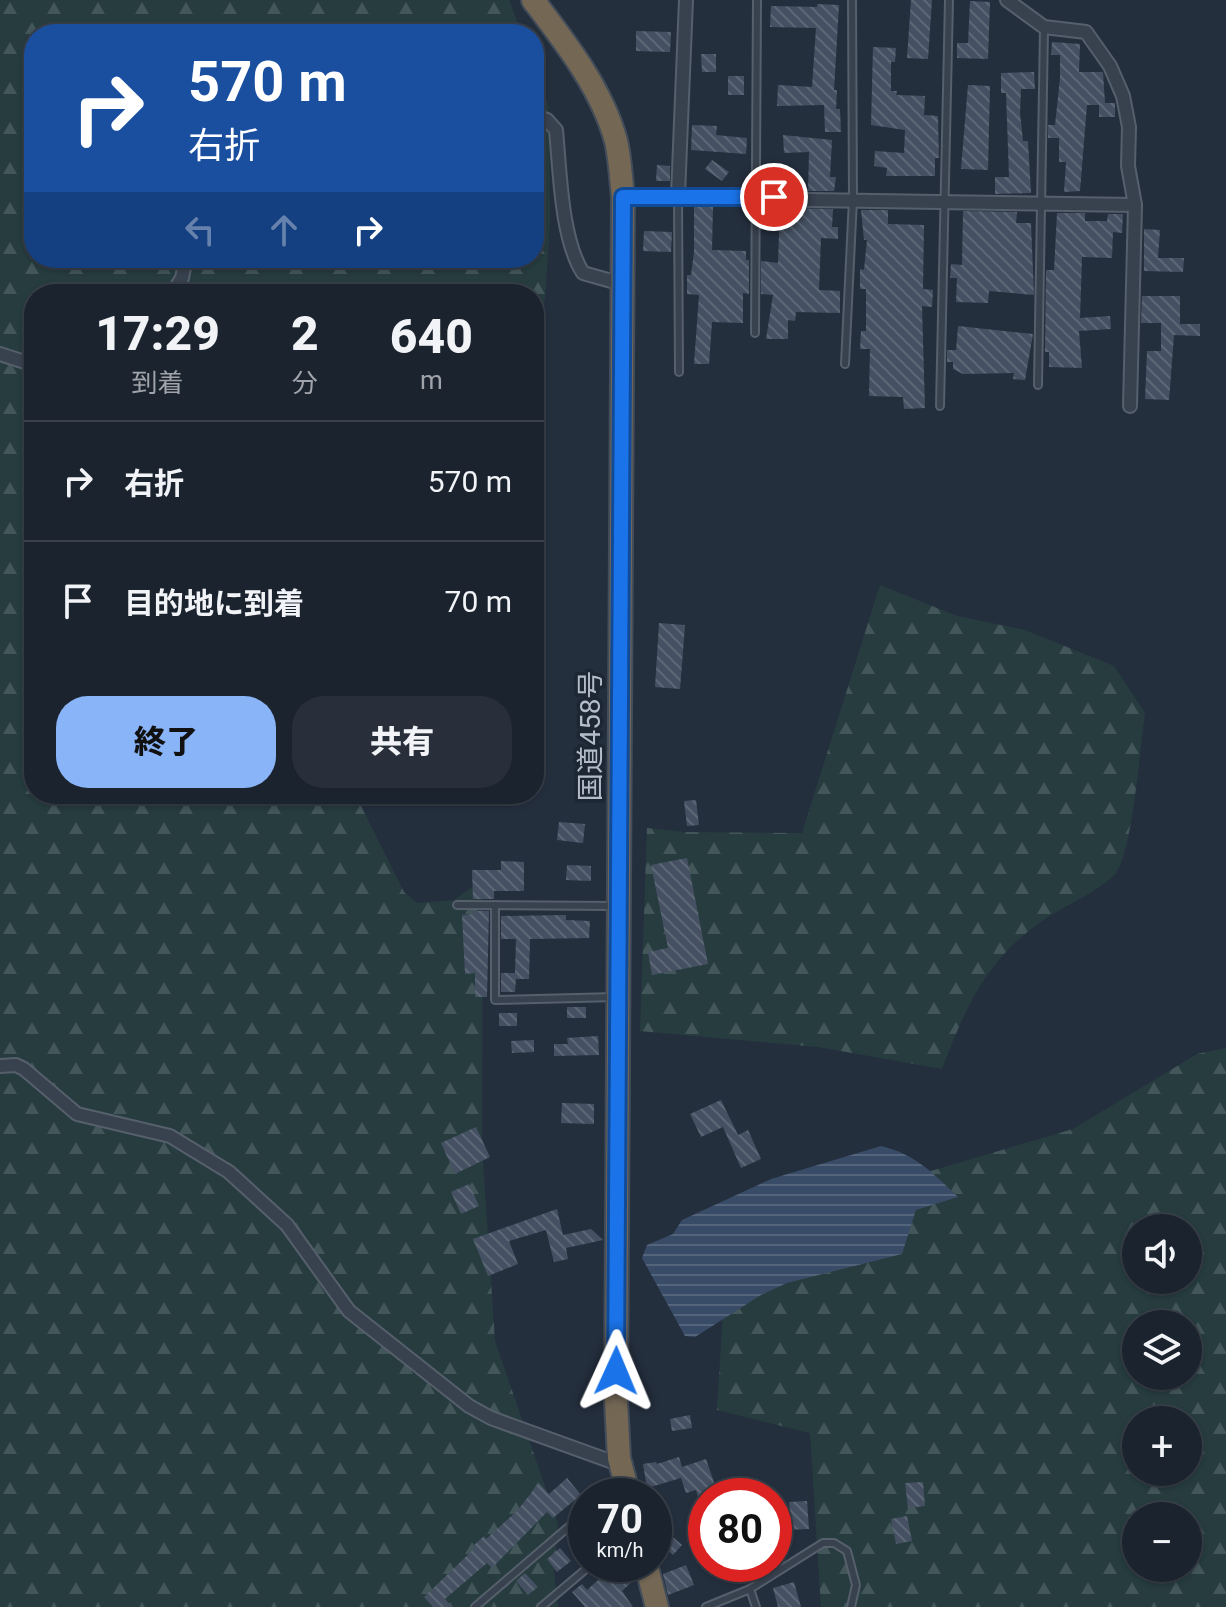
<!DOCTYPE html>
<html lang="ja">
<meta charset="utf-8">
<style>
body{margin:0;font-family:Roboto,"Noto Sans JP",sans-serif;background:#282f3a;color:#f1f3f6;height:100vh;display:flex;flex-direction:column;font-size:30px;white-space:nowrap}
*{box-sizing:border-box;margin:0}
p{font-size:26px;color:#a0a4aa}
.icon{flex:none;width:44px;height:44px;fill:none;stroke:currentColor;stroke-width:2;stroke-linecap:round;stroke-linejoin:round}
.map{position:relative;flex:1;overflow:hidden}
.details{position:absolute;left:24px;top:284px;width:520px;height:520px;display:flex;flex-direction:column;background:#1b232e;border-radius:32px;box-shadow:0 2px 6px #0004,0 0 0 2px #39404a}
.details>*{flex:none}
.hud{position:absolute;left:24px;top:24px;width:520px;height:244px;border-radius:32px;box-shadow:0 2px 6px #0004,0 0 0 2px #39404a;background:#1a4fa0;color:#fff;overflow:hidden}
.buttons{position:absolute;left:1122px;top:1214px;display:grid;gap:16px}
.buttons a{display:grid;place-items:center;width:80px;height:80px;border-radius:50%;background:#1b232e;box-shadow:0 2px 6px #0004,0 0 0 2px #39404a;font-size:40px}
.speed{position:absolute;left:568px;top:1478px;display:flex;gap:16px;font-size:40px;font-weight:700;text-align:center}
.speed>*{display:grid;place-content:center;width:104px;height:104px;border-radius:50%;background:#1b232e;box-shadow:0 2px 6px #0004,0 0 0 2px #39404a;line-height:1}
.speed small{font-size:20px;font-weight:400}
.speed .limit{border:12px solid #d22;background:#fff;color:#111}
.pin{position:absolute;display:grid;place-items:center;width:68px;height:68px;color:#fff;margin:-34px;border:4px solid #fff;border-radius:50%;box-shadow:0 2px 8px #0007}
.me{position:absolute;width:88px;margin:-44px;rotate:1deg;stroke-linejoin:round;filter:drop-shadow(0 0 6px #0008)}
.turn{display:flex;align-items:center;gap:28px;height:168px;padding:0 32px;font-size:36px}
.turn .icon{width:104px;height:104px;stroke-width:2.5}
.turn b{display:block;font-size:56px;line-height:68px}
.lanes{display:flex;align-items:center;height:76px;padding:0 32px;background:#0003;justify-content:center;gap:40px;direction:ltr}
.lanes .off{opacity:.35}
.eta{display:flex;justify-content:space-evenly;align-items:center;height:136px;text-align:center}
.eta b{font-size:48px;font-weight:800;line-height:56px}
.primary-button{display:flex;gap:16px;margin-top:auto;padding:16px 32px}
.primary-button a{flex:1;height:92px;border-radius:32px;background:#8ab4f8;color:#111;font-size:32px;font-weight:800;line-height:92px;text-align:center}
.primary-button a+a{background:#282f3a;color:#f1f3f6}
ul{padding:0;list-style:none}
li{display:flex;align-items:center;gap:24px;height:120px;padding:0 32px;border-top:2px solid #39404a}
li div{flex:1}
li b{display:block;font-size:30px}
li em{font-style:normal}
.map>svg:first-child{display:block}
.forest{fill:url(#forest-firs);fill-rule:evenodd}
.water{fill:url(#water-rules)}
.building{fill:url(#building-back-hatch)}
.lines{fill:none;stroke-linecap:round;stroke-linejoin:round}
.lane-casing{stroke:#565f6c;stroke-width:10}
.street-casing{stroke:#565f6c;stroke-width:16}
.highway-casing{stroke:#434c59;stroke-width:26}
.lane{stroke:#38414e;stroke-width:6}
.street{stroke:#38414e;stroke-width:12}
.highway{stroke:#746855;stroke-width:22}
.route-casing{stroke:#114b97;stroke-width:20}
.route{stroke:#1a73e8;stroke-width:14}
.labels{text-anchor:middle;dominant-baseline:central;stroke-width:7;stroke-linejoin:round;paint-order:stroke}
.street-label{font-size:28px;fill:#b4bcc9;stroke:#1d2633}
</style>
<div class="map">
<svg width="1226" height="1607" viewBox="0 0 1226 1607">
<defs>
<pattern id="forest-firs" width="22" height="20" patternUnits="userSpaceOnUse" patternTransform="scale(2)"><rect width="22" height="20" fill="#263c3f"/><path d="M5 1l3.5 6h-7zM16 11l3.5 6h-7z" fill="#435659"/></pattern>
<pattern id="water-rules" width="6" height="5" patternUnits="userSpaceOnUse" patternTransform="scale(2)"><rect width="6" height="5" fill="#394c67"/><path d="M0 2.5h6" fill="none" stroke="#53647b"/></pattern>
<pattern id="building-back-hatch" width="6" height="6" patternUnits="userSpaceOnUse" patternTransform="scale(2)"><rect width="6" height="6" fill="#455162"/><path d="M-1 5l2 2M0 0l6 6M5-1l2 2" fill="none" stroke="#5d6877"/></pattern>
</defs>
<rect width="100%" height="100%" fill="#242f3e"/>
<!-- forest -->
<g class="forest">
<path d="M0 0H509L522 34H34V258H534V67L549 107 550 223 545 299 534 343V294H34V794H350L360 804 404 892 417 903 454 900 483 879 482 1146 495 1341 558 1524 554 1573 558 1607H0Z"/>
<path d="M880 585 957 616 1025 630 1114 666 1145 713C1140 745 1133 852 1115 874 1102 889 1065 906 1048 917 987 957 967 1004 942 1069L818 1047 640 1031 647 828 684 832 802 833Z"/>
<path d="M1226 1048V1607H821L810 1433 717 1410 728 1231 1073 1129 1197 1054ZM1136 1228H1188V1280H1136ZM1136 1324H1188V1376H1136ZM1136 1420H1188V1472H1136ZM1136 1516H1188V1568H1136Z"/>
</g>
<!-- water -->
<path class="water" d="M881 1146C915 1154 933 1173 958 1197L916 1210 902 1254 787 1283 761 1295 695 1337 685 1336 642 1258 647 1245 673 1234 682 1220 771 1179Z"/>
<!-- building -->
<g class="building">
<path d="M911 0H932L928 59 907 58Z"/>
<path d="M970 1 990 2 988 59 957 58V43H968Z"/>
<path d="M817 4 839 5 834 90H837L836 109H840L841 132H825L824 105 777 106 778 85 812 87 816 28 770 27 771 6 817 7Z"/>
<path d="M636 31 671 32 670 52 636 51Z"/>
<path d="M1052 42 1080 44 1079 72H1103L1105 103H1115V117H1099V105H1087L1080 191 1064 192 1066 162H1059V138H1048V125H1055L1060 78V55H1051Z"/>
<path d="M873 47 896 48 895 62H891V91H897L896 95 925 96 924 115 938 116 939 158H935V176H886L887 168 874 166 875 151 904 153 905 130 871 125Z"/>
<path d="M701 54H716V72H702Z"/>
<path d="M1034 72 1035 89H1021L1020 113 1023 141H1028L1031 193 995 194V177H1009L1006 93H1001V73Z"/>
<rect x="728" y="76" width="16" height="19"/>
<path d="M968 85 990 86 988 170 961 169Z"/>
<path d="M692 125 717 126 716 135 747 138 746 154 691 150Z"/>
<path d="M783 135 832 140 830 177H836L834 191H808L809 152 784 153Z"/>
<path d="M712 160 729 172 722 181 705 169Z"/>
<path d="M657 165 670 166V181H656Z"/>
<rect x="765" y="168" width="14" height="19"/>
<path d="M694 207H713L712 250 746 251V260H749V294L743 293V323L712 322 709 364H694L699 295 687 294V275H691L694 252Z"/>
<path d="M780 208 833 209 832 227H838V239L821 238 819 290 840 291V313L796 312 795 321 788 320V339H766L773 295 761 294V261L778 263Z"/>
<path d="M861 210H888V224L924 225 923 289 933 290 932 307 922 306 925 408 904 409 903 397 869 396 870 349H860L861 331H866V289H860V269L864 270 867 240H864Z"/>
<path d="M963 211 1017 212 1016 223H1031L1034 295 989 291 988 303 956 302 957 278H950L951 264 962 265Z"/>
<path d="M1057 213H1085V221H1107L1108 214H1123L1122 233 1113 232 1112 258 1082 257 1080 318 1110 316 1111 329 1079 331 1082 368 1049 367V352H1045L1046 270H1054Z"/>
<path d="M1144 229 1160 230 1158 258H1184L1183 272 1144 271Z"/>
<path d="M644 231 672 232 671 252 643 251Z"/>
<path d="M1142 296H1180V324H1200V336L1174 335 1169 400 1145 399 1147 351H1161V323H1141Z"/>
<path d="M958 326 1033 334 1025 380 1013 379 1014 373 963 374 953 369V362H947V350H956Z"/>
<path d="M659 623 685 625 680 689 655 687Z"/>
<path d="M696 800 699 825 687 826 684 801Z"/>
<path d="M559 822 585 824 583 843 557 840Z"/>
<path d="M687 858 708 964 652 975 648 952 668 948 651 865Z"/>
<path d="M501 861 524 862V891H494V899H473L472 870H501Z"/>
<path d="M567 865 591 866V881L566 880Z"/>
<path d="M473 911H489L487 997H475V973L465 974 462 915 473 914Z"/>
<path d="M566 915V920L590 921 589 938 530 939 529 979H516L515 992H501V973H515L516 939H501V916Z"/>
<rect x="567" y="1007" width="19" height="11"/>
<rect x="499" y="1013" width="18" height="13"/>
<path d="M598 1036 599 1055 554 1056V1044H568L567 1038Z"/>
<path d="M534 1040V1052L512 1053 511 1041Z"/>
<path d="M721 1100 738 1135 748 1130 761 1159 741 1168 723 1127 701 1137 690 1114Z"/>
<path d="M562 1103 594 1104V1124L561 1123Z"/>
<path d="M476 1127 490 1157 455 1174 441 1143Z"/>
<path d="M469 1184 479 1206 461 1214 451 1192Z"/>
<path d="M557 1209 563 1235 591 1229 603 1240 566 1248 568 1259 554 1262 546 1230 509 1241 518 1264 488 1276 473 1239Z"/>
<path d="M690 1415 692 1428 672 1431 670 1419Z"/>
<path d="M679 1457 682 1467 706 1459 717 1491 698 1497 696 1490 686 1493 681 1478 647 1488 643 1464 656 1462 657 1464Z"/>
<path d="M567 1478 581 1495 553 1518 547 1512 492 1568 487 1563 445 1599 452 1607H433L424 1597 475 1548 473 1546 484 1536 486 1539 517 1511 539 1483 549 1494Z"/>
<path d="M923 1482 925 1506 908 1508 905 1483Z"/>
<path d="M807 1501 809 1529 785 1530 787 1540 774 1543V1504H779L781 1515 790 1514 789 1502Z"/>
<path d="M907 1516 912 1541 896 1544 891 1519Z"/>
<path d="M659 1525 682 1545 673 1555 654 1538Z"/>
<path d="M560 1548 571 1561 557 1572 547 1559Z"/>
<path d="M616 1564 632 1582 622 1591 633 1607H585L572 1592 582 1584 587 1590Z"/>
<path d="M686 1565 694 1585 668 1595 663 1574Z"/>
<path d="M525 1573 538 1587 528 1595 516 1581Z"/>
<path d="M794 1582 801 1607H778L773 1588Z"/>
</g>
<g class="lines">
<!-- lane casing -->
<g class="lane-casing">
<g id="lane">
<path d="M678 196 679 372"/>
<path d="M755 333 757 0"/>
<path d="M845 364 853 199 852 0"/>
<path d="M1038 385 1044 29"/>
<path d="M940 406 949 0"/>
<path d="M457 905 615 906"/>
<path d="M495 905V1000L616 997"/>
<path d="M750 1589 756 1607"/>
<path d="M475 1607 586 1512"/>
<path d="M541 1607 592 1564"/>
<path d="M706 1607 750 1589 823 1543H834L847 1551 856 1585 851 1607"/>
</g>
</g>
<!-- street casing -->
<g class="street-casing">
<g id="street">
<path d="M1007 0 1044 27 1086 32 1110 66 1123 96 1129 127 1128 166 1135 205 1130 406"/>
<path d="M534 116 547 120 556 130C560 171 561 239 583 273L622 284"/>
<path d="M678 195 686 0"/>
<path d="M623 197 1135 205"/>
<path d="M172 294 182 278 186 258"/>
<path d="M0 354 34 365"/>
<path d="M0 1066 16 1065 24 1069 77 1114 170 1136 229 1172 287 1225 349 1311 469 1406 491 1418 621 1465"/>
</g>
</g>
<!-- highway casing -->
<g class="highway-casing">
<g id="highway">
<path d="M533 0C565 42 602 89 616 141 620 158 621 179 623 197L616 1400 619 1458 629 1496"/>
<path d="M646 1564 657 1607"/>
</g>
</g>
<!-- lane -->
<use href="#lane" class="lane"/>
<!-- street -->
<use href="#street" class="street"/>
<!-- highway -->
<use href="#highway" class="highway"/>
</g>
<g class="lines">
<!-- route casing -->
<g class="route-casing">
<path id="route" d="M616 1371 623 197H774"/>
</g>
<!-- route -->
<use href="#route" class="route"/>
</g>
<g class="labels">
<!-- street labels -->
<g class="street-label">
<text transform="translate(590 736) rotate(-90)">国道458号</text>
</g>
</g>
</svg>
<div class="buttons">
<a><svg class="icon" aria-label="sound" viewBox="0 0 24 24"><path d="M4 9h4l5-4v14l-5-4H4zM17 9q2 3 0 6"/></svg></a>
<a><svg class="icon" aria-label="layers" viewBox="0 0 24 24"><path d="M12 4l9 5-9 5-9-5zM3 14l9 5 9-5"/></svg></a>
<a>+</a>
<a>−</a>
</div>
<div class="speed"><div>70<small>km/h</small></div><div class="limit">80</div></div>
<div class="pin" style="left:774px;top:197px;background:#d93025"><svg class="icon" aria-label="arrive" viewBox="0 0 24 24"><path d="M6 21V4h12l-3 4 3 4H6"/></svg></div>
<svg class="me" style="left:616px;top:1371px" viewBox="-20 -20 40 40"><path d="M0-17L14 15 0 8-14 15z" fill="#1a73e8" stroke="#fff" stroke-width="4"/></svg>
<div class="hud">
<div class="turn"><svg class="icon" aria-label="right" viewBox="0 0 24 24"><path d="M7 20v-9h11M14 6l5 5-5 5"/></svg><div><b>570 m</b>右折</div></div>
<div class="lanes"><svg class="icon off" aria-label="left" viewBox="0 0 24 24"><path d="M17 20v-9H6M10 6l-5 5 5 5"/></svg><svg class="icon off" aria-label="ahead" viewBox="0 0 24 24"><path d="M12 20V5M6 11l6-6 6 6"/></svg><svg class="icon" aria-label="right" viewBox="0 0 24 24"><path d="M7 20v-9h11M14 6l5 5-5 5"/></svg></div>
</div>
<section class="details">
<div class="eta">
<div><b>17:29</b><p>到着</p></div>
<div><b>2</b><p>分</p></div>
<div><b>640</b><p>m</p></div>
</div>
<ul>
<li><svg class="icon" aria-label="right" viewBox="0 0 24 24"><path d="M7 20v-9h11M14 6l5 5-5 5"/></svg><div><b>右折</b></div><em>570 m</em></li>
<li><svg class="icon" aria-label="arrive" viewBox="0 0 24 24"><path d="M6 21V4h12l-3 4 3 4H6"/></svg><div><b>目的地に到着</b></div><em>70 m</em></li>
</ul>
<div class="primary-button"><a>終了</a><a>共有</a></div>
</section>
</div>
